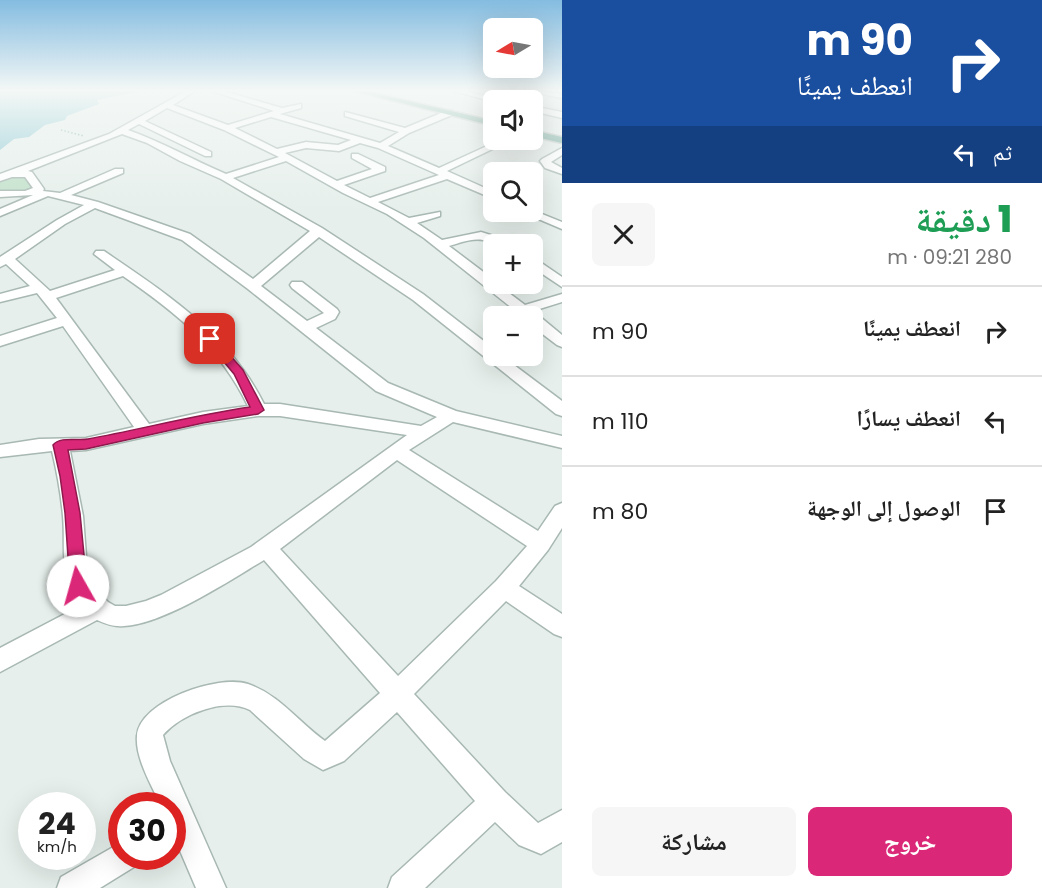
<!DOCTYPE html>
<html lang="ar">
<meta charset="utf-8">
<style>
body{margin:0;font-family:Poppins,"Noto Naskh Arabic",sans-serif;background:#f6f6f6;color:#222;direction:rtl;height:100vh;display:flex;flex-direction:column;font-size:22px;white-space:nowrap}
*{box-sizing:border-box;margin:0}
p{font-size:20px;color:#767676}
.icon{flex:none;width:33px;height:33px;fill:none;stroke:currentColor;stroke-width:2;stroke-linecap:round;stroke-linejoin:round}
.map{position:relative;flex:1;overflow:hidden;direction:ltr}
.side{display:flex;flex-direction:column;background:#fff;width:480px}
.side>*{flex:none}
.banner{background:#1a4fa0;color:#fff;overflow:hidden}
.needle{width:39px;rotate:260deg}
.controls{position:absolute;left:483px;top:18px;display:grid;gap:12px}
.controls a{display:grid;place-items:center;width:60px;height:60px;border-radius:9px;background:#fff;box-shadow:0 6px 24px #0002;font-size:30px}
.speed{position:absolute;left:18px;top:792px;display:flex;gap:12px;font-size:30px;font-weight:700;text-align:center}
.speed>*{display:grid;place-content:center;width:78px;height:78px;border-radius:50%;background:#fff;box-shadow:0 6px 24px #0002;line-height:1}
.speed small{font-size:15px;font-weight:400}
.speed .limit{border:9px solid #d22;background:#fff;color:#111}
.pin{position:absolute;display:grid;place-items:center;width:51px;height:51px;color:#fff;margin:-26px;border-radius:12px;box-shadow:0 3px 9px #0006}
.me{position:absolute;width:66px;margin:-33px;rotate:353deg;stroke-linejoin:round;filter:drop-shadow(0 0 4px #0008)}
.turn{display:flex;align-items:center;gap:21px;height:126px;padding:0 30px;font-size:27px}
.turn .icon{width:78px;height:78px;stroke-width:2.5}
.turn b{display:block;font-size:42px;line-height:51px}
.then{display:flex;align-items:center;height:57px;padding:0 30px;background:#0003;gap:12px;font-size:22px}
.round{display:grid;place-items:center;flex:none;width:63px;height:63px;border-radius:9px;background:#f6f6f6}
.head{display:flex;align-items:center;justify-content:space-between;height:102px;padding:0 30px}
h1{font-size:36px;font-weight:800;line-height:45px;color:#1e9e55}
.action{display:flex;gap:12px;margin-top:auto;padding:12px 30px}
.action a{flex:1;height:69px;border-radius:9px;background:#db2777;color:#fff;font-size:24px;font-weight:800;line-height:69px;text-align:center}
.action a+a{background:#f6f6f6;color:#222}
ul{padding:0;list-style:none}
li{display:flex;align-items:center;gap:18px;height:90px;padding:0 30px;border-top:2px solid #e0e0e0}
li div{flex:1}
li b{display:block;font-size:22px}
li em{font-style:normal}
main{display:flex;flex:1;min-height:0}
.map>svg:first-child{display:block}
.green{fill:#bfe0c8}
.water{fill:#8ec9d4}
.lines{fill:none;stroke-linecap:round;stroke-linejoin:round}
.minor-casing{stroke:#a8b8b2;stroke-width:3}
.major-casing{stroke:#c2cac8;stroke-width:3}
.path{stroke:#86b3a5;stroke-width:1.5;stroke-dasharray:1.5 2;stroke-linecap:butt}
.minor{fill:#fff;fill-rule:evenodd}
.major{fill:#6aa596;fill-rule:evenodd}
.route{fill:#db2777;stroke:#8e194d;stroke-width:1.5}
</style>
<main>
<section class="side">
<div class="banner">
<div class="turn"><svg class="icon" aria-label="right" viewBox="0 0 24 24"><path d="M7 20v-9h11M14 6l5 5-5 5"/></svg><div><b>90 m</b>انعطف يمينًا</div></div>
<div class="then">ثم<svg class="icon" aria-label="left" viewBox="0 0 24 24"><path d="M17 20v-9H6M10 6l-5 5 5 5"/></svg></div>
</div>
<div class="head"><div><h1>1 دقيقة</h1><p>280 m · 09:21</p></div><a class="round"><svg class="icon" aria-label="close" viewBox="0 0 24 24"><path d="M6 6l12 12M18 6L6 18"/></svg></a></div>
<ul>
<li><svg class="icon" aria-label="right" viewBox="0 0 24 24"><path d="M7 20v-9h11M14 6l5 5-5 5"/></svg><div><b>انعطف يمينًا</b></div><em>90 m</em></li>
<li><svg class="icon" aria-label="left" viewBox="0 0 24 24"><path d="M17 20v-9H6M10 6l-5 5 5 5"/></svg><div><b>انعطف يسارًا</b></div><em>110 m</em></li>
<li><svg class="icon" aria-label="arrive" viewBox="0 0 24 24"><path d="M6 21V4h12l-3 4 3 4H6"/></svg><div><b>الوصول إلى الوجهة</b></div><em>80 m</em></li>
</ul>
<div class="action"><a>خروج</a><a>مشاركة</a></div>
</section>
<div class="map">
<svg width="562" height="888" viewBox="0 0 562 888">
<rect width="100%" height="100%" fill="#e6efeb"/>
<!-- green -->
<path class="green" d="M17 177 25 178 32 189 26 191H0V182Z"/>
<!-- water -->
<path class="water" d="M0 91H140L97 100 99 104 67 116 65 120 45 125 29 137 14 139 0 150Z"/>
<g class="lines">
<!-- minor casing -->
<g class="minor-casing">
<g id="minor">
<path d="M186 91H195L173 105 228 125 274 111 212 91H223L282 108 301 104V108L280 114 380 143 399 132 345 116V112L405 128 446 111H452V115L409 133 388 146 439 168 500 140H511L447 171 494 192V199L447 179 378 202 409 218 440 212V216L417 223 442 240 481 232 510 241 512 244C501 244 493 241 483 240 471 238 460 243 449 246L494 280V284H497L525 305 562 294V302L533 311 562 335V347L557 345 532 326V316H522L424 238 387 214 343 193 286 161 233 178 322 228 423 294 494 349V356H502L562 401V416L556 414 413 300 319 237 261 286 307 321 324 313 292 288 290 285 292 282H302L337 309 339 312 335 319 316 328 388 383 456 411 562 436V448L453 422 409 450 538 531 555 506 562 503V528L548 550 519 586 562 614V637L554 634 506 601 414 694 505 792 538 823 562 810V842L541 854 519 845 495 822 425 888H388L392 877 475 801 397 712 344 761 323 770 304 759 250 710C224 697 181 714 163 735L170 761 226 888H196L175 839H172V806H161C152 786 135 758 137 736 139 701 219 674 248 684 280 695 298 722 325 741L380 693 264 560C229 581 164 624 124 626 114 627 106 624 97 620L0 672V648L80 606C58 579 66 548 63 516 61 494 57 472 52 451L0 457V445L39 439 86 438 134 427 63 326 0 346V336L57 318 37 293 0 302V294L30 286 6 264 0 267V257L57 220 84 205 48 196 0 216V209L33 195 0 197V191H25L33 188 25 177H12L0 181V174L109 134ZM167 108 224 130 279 157 226 174C193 160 162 142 128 130L139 124 205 156H211V152L145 121ZM271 117 351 140 338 145 306 142 277 149 235 128ZM122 134 147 143 180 161 221 179 310 231 253 279 190 234 98 202 71 195 123 173V169H115L60 193 43 191 44 189 32 172 28 171ZM360 143 378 148 439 175 370 198 344 185 385 171V167L358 154H352V158L372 169 337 181 285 153 306 148 339 151ZM95 208 182 240 248 289 376 391 437 417 421 426 280 404H264C229 334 167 294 104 251H96L94 254 115 270 50 291 15 259 65 224ZM123 276C175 312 220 347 248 406L203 412 149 424 56 298ZM258 416H280L407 435 251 547 161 595 146 601 126 606H115L108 602 88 582 83 516 70 451 86 450 203 424ZM397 460 527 546 496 581 398 676 280 549Z"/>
<path d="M454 91H466L500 100 494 102Z"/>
<path d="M536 91 562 94V98L537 93Z"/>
<path d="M532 106 562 112V118L532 111Z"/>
<path d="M562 148V155L551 162 562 168V174L545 168 540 161 542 159Z"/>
<path d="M532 210 562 222V229L522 212Z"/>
<path d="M540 262 562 277V287L535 269 534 266Z"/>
<path d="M122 842V856H138L134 867 100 888H57L61 877Z"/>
</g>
</g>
<!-- major casing -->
<g class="major-casing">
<g id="major">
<path d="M354 91H366L494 121V126Z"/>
<path d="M532 130 562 137V143L532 136Z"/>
</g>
</g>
<!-- path -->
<path class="path" d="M61 130 84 136"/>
<!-- minor -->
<use href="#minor" class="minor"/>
<!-- major -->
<use href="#major" class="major"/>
</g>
<!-- sky -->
<linearGradient id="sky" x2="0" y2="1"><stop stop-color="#84bce0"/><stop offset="0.42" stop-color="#f4f8f6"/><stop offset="1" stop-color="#f4f8f6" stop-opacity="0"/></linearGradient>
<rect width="562" height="215" fill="url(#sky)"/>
<!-- route -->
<path class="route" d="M210 336 214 337 243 370 264 410 258 414 203 423 86 449 68 450 80 513 87 586 84 591 78 593 73 591 70 586 65 513 60 476 53 445C60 436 78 441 88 439 142 429 195 415 250 407L234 374 205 339Z"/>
</svg>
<div class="controls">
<a><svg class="needle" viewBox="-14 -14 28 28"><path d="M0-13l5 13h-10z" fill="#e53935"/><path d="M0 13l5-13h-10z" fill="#767676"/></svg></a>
<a><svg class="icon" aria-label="sound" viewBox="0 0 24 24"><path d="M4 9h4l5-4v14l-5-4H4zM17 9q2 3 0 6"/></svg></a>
<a><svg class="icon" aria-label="search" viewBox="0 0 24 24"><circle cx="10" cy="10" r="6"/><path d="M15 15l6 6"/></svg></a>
<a>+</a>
<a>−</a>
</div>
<div class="speed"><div>24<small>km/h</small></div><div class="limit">30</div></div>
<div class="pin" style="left:210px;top:339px;background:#d93025"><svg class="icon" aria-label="arrive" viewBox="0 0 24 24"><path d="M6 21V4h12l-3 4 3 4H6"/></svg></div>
<svg class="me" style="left:78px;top:586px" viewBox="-20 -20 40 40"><circle r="19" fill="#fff"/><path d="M0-13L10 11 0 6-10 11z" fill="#db2777"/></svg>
</div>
</main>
